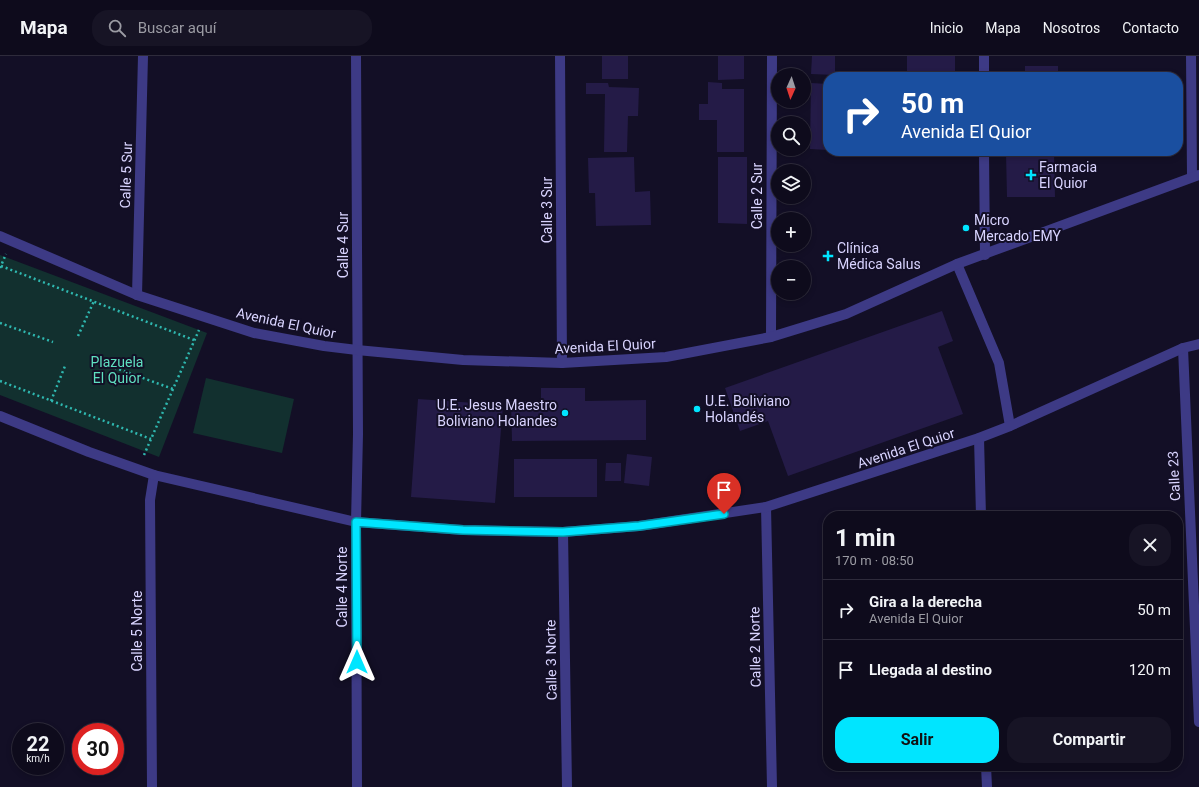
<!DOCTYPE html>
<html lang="es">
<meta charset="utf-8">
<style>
body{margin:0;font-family:Roboto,sans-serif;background:#171425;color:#f1f3f6;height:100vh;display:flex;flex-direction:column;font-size:15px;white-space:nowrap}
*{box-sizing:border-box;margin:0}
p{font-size:13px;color:#9b9ba3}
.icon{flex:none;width:22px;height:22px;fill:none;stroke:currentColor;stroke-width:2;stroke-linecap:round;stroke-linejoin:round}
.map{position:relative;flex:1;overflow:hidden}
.panel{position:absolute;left:823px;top:455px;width:360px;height:260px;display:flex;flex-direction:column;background:#0e0b1c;border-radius:16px;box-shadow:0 2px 6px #0003,0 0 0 1px #2e2b3b}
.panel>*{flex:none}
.top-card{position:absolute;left:823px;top:16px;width:360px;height:84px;border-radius:16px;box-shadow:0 2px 6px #0003,0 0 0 1px #2e2b3b;background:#1a4fa0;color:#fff;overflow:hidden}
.needle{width:26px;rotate:183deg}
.tools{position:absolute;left:771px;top:12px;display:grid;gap:8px}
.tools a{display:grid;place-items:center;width:40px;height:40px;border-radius:50%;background:#0e0b1c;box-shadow:0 2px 6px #0003,0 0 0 1px #2e2b3b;font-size:20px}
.speed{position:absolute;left:12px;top:667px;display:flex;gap:8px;font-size:20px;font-weight:700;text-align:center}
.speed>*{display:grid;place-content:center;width:52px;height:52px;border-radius:50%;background:#0e0b1c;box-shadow:0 2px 6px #0003,0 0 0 1px #2e2b3b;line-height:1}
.speed small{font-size:10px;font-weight:400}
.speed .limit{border:6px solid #d22;background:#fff;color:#111}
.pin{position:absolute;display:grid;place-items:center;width:34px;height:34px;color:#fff;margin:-41px -17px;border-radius:50% 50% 50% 0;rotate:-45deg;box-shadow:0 0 4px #0007}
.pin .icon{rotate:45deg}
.me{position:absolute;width:44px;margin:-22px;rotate:0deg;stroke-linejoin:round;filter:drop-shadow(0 0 3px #0008)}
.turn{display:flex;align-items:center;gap:14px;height:84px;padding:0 12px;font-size:18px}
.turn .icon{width:52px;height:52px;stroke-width:2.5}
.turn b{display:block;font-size:28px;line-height:34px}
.round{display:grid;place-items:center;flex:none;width:42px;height:42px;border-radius:16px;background:#171425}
.overview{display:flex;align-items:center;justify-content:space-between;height:68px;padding:0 12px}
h1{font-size:24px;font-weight:700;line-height:30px}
.button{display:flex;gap:8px;margin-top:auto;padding:8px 12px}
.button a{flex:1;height:46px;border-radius:16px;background:#00e5ff;color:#111;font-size:16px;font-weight:700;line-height:46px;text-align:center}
.button a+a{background:#171425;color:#f1f3f6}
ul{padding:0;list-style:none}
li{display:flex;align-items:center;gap:12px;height:60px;padding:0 12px;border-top:1px solid #2e2b3b}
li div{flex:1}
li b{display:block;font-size:15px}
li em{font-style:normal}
header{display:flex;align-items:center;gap:24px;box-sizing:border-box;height:56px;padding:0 20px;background:#0e0b1c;border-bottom:1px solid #2e2b3b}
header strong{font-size:19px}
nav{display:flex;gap:22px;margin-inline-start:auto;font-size:14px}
.search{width:280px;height:36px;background:#171425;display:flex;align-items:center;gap:10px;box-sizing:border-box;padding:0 14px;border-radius:16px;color:#9b9ba3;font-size:15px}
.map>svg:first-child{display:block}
.green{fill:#12302f}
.building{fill:#241b47}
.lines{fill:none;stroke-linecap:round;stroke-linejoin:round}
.path{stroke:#2fb8b0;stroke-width:2.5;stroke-dasharray:2 3;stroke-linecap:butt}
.minor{stroke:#3d3a85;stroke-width:10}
.tertiary{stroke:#3d3a85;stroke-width:10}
.route-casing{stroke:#0095a6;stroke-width:10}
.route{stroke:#00e5ff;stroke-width:7}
.poi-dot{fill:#00e5ff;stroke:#130f26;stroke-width:1.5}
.labels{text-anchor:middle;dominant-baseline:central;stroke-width:4;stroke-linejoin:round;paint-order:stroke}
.poi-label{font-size:14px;fill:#d9d4ff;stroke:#130f26;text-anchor:start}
.street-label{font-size:14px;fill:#d9d4ff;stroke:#130f26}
.park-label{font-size:14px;fill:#5fe0c0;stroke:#130f26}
</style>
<header>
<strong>Mapa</strong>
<div class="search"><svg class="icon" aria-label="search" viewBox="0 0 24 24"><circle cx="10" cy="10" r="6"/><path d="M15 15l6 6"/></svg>Buscar aquí</div>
<nav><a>Inicio</a><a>Mapa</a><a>Nosotros</a><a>Contacto</a></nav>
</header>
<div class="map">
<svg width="1199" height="731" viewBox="0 0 1199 731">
<rect width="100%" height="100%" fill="#130f26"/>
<!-- green -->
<g class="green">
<path d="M0 199 207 277 159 401 0 339Z"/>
<path d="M206 322 294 343 282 397 193 377Z"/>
</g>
<!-- building -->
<g class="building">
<rect x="602" y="0" width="26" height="23"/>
<path d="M718 0H744V23L718 24Z"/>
<path d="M812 0H835V19L811 18Z"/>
<rect x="907" y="0" width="48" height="21"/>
<rect x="1025" y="10" width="33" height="11"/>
<path d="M708 26 722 27V33H744V96H717V64H699V48H708Z"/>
<path d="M586 27H608L609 31 639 32 638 60H628L627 96H604L605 38H586Z"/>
<path d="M811 27 828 28V94L810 93Z"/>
<path d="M1039 95H1054L1055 141H1007L1006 97H1039Z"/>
<path d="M634 101 635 136 650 135 651 169 596 170 595 137H589L588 102Z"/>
<path d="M718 101H747V168L718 167Z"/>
<path d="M942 255 953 285 938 291 963 358 788 420 768 365 740 375 725 332Z"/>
<path d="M541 332H585V345L646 344V384L512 385 511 345H541Z"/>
<path d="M418 343 503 349 495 447 411 441Z"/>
<path d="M627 398 652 401 649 430 624 427Z"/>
<rect x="514" y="403" width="83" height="38"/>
<path d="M606 407H621V425H605Z"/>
</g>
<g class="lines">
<!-- path -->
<g class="path">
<path d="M1 210 194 284"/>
<path d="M0 212 6 198"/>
<path d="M0 267 53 286"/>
<path d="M78 280 94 245"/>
<path d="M91 303 173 333"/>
<path d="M0 325 151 383"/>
<path d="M51 345 65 310"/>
<path d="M144 399 199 274"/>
</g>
<!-- minor -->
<g class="minor">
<path d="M356 0 358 378 356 466 357 731"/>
<path d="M560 0 562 307"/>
<path d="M984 0V21"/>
<path d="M1191 0 1192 121"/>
<path d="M984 95 985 199"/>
<path d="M957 208 999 307 1010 370"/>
<path d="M137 239 143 0"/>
<path d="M771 281 772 0"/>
<path d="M1183 292 1199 666"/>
<path d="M979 382 981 460"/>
<path d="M766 451 772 731"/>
<path d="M563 476 567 731"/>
<path d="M986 710 987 731"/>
<path d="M152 731 150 444 154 419"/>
</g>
<!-- tertiary -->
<g class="tertiary">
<path d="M0 180 137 239 254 277 324 290 357 294 463 304 562 307 666 301 771 281 846 258 957 208 1199 119"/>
<path d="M0 360 89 396 154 419 356 466 463 474 563 476 639 470 766 451 979 382 1010 370 1183 292 1199 288"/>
</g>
</g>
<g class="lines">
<!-- route casing -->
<g class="route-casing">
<path id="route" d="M357 606 356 466 463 474 563 476 639 470 724 458"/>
</g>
<!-- route -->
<use href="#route" class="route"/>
</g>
<!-- markers -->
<g class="poi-dot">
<path d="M1029 113h4v4h4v4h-4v4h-4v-4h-4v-4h4z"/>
<circle cx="966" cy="172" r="4"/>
<path d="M826 194h4v4h4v4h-4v4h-4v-4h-4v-4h4z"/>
<circle cx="697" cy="353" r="4"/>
<circle cx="565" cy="357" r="4"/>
</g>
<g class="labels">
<!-- poi labels -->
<g class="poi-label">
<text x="1039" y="111">Farmacia<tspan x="1039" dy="16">El Quior</tspan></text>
<text x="974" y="164">Micro<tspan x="974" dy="16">Mercado EMY</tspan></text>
<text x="837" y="192">Clínica<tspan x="837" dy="16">Médica Salus</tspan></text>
<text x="705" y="345">U.E. Boliviano<tspan x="705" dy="16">Holandés</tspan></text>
<text x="557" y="349" text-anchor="end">U.E. Jesus Maestro<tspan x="557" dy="16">Boliviano Holandes</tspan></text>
</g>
<!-- street labels -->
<g class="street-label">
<text transform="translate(126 119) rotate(-88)">Calle 5 Sur</text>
<text transform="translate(757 140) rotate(-90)">Calle 2 Sur</text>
<text transform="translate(547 154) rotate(-90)">Calle 3 Sur</text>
<text transform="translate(343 189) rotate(-90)">Calle 4 Sur</text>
<text transform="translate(286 267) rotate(12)">Avenida El Quior</text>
<text transform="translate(605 290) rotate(-3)">Avenida El Quior</text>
<text transform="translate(906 392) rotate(-18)">Avenida El Quior</text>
<text transform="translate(1174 420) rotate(-93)">Calle 23</text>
<text transform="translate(342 531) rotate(-90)">Calle 4 Norte</text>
<text transform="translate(137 575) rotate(-90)">Calle 5 Norte</text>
<text transform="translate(755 591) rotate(-91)">Calle 2 Norte</text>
<text transform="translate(551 604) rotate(-91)">Calle 3 Norte</text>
</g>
<!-- park labels -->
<g class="park-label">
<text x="117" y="306">Plazuela<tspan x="117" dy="16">El Quior</tspan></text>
</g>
</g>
</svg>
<div class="tools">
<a><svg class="needle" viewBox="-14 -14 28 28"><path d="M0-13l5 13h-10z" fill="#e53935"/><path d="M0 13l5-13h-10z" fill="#9b9ba3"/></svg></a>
<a><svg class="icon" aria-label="search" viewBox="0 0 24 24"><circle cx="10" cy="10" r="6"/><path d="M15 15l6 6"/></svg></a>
<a><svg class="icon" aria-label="layers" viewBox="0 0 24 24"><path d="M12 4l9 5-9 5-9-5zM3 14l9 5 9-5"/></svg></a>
<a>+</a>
<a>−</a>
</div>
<div class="speed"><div>22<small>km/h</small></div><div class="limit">30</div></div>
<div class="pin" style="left:724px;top:458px;background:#d93025"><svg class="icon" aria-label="arrive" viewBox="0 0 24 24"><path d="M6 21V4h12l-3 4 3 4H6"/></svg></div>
<svg class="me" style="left:357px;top:606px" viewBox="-20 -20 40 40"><path d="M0-17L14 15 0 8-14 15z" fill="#00e5ff" stroke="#fff" stroke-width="4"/></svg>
<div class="top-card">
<div class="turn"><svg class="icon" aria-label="right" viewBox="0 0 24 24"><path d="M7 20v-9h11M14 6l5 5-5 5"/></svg><div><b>50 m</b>Avenida El Quior</div></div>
</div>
<section class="panel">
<div class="overview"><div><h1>1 min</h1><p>170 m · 08:50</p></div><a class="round"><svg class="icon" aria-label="close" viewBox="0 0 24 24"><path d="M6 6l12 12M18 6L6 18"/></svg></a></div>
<ul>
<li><svg class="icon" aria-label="right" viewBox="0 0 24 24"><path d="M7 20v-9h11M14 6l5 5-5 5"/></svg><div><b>Gira a la derecha</b><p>Avenida El Quior</p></div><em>50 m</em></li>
<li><svg class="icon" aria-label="arrive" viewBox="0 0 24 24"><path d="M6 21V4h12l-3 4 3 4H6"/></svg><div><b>Llegada al destino</b></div><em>120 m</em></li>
</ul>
<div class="button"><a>Salir</a><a>Compartir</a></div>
</section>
</div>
